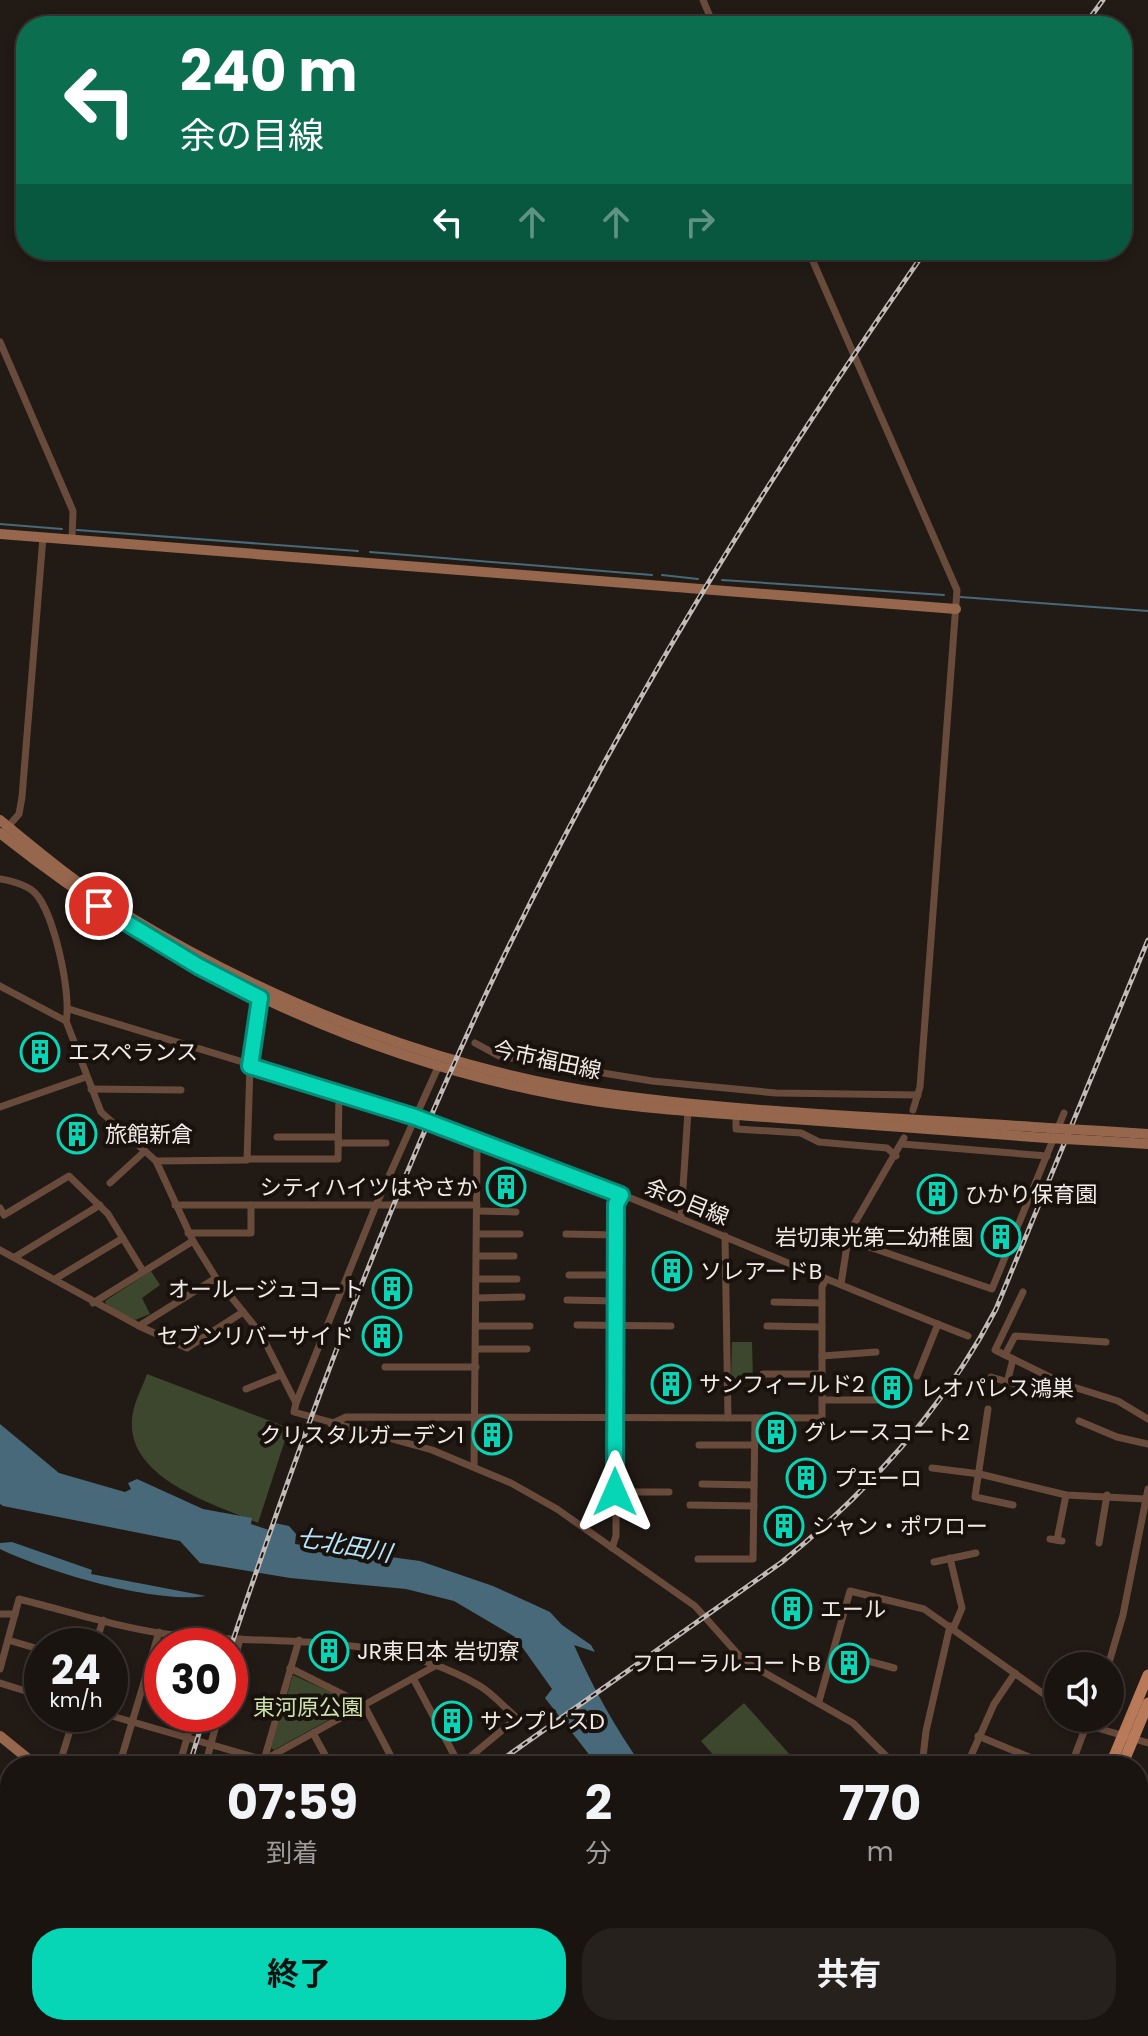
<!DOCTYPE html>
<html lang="ja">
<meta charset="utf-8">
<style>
body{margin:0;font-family:Poppins,"Noto Sans JP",sans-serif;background:#27211e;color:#f1f3f6;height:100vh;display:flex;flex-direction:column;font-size:30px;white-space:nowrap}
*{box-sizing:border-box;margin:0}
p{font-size:26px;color:#9f9e9f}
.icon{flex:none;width:44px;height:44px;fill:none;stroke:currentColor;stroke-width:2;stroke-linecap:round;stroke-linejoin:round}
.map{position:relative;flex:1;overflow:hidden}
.details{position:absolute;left:0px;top:1756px;width:1148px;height:280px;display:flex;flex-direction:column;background:#1a1410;border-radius:32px 32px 0 0;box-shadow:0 4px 12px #0003,0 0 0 2px #383330}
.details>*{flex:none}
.banner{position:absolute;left:16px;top:16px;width:1116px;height:244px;border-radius:32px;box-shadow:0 4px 12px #0003,0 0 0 2px #383330;background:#0b6e4f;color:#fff;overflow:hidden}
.buttons{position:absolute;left:1044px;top:1652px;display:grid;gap:16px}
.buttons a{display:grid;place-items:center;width:80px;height:80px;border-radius:50%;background:#1a1410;box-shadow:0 4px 12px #0003,0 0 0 2px #383330;font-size:40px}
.speed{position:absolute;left:24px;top:1628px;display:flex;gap:16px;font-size:40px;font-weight:700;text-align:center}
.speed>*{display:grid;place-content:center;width:104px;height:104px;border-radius:50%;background:#1a1410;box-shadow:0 4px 12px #0003,0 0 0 2px #383330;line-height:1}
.speed small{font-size:20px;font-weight:400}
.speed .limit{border:12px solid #d22;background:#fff;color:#111}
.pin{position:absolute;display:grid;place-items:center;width:68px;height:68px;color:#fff;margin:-34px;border:4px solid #fff;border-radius:50%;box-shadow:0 2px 8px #0007}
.me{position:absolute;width:88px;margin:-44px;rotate:0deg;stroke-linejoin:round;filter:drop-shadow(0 0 6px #0008)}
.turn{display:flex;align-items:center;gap:28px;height:168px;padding:0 32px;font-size:36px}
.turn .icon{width:104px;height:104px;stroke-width:2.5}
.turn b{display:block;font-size:56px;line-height:68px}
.lanes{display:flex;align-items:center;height:76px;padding:0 32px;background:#0003;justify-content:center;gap:40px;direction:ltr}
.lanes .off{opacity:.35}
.eta{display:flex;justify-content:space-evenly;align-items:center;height:136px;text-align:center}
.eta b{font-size:48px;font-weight:700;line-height:56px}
.primary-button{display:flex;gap:16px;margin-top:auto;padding:16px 32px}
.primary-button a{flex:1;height:92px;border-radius:32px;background:#06d5b6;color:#111;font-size:32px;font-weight:700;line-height:92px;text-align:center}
.primary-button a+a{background:#27211e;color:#f1f3f6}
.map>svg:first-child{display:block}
.green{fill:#3c472d}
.water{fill:#476979}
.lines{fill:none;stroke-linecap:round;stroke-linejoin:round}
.stream{stroke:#476979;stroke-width:2}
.street{stroke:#694b3c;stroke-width:7}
.secondary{stroke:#96664d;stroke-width:10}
.primary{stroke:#b87a59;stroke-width:11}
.rail-casing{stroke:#c1bab6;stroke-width:5}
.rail{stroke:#19110c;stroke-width:2;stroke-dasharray:6;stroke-linecap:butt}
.secondary-bridge{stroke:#96664d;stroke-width:10}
.route-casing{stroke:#048a76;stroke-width:20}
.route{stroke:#06d5b6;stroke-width:14}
.labels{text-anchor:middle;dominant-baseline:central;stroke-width:8;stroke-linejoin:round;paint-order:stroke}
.poi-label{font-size:22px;fill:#f1ebe7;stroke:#19110c;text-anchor:start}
.street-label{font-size:22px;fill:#f1ebe7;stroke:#19110c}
.park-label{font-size:22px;fill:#cce3ac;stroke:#19110c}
.water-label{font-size:24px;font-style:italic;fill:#b4e6fe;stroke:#19110c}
</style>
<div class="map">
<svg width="1148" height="2036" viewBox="0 0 1148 2036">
<rect width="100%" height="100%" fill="#221a15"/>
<!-- green -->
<g class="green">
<path d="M151 1271 160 1285 142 1298 150 1314 135 1320 107 1306 105 1301Z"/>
<path d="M732 1342H752L753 1380H731Z"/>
<path d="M147 1374 289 1428 258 1523C212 1503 116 1476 134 1408 137 1397 143 1385 147 1374Z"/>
<path d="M293 1675 352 1702V1707L274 1750 271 1748Z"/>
<path d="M744 1703 800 1766H723L701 1741Z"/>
</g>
<!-- water -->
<g class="water">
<path d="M0 1424 59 1473 125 1492 131 1489 128 1483 137 1479 203 1509 252 1518 251 1524 272 1531 275 1523 289 1526 296 1534 295 1544 420 1561 493 1586 550 1612 562 1625 591 1645 595 1652 574 1645C593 1688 615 1727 642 1766H598L545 1698 552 1689 515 1637 454 1601 406 1589 290 1578 200 1563 180 1541 3 1506 0 1504Z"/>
<path d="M12 1542 92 1570 91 1574 206 1596C154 1604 48 1572 0 1549V1543Z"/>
<path d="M1138 2017 1148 2018V2036H935L973 2035 989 2026H1138Z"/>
<path d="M847 2026H891L912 2036H872Z"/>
</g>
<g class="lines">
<!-- stream -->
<g class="stream">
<path d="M0 524 62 529"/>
<path d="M77 530 358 551"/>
<path d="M370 552 652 575"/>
<path d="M662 575 698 579"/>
<path d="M722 580 944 595"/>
<path d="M960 597 1148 611"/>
<path d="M0 1815 10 1822"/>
</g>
<!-- street -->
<g class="street">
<path d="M703 0 714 26"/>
<path d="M808 250 957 590 920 1087 913 1110"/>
<path d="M0 342 73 511 72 539"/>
<path d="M6 829 19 814 22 797 43 537"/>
<path d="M0 879C12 881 26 884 35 893 54 912 72 996 66 1021L101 1112 156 1161 193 1241 216 1278 261 1334 296 1403 294 1412 432 1450 511 1483 557 1509 695 1606 744 1661 853 1723 896 1766"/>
<path d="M0 986 66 1021"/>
<path d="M69 1009C184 1045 301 1078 416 1117 603 1181 783 1264 968 1336"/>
<path d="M475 1043 499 1056 652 1081 776 1093 918 1095"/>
<path d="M91 1089 181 1090"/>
<path d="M0 1107 86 1077"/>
<path d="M736 1114V1129L801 1133 819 1142 887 1148 896 1156"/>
<path d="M277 1137H338"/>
<path d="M338 1143H386"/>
<path d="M902 1144 1047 1156"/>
<path d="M247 1159H338L339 1093"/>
<path d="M156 1161 247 1160 250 1066 260 998"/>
<path d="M110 1183 145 1151"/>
<path d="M175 1205H477"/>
<path d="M0 1208 4 1215 69 1176 108 1214 143 1271"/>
<path d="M477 1211 516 1212"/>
<path d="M681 1218 688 1111"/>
<path d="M188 1233H251V1205"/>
<path d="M477 1234H520"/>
<path d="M566 1234 616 1235"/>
<path d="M725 1236 728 1418"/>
<path d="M846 1239 992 1289 1064 1113"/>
<path d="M0 1250 139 1326 216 1278"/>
<path d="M477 1256H514"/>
<path d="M15 1257 100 1205"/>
<path d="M569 1275H616"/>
<path d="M55 1279 123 1238"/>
<path d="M476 1279H517"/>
<path d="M841 1284 849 1233 904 1138"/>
<path d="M1023 1292 995 1350 1064 1384 1118 1401 1148 1419"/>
<path d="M476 1298 522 1297"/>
<path d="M567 1300 615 1301"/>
<path d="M774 1302 822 1303"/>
<path d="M93 1303 193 1241"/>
<path d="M577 1325 671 1326"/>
<path d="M139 1326 187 1348 243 1312"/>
<path d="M476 1326H530"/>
<path d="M767 1326 822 1327"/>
<path d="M476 1349H527"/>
<path d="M1005 1355 1015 1336 1106 1342"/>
<path d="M822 1356 876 1352"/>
<path d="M385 1367H476"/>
<path d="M763 1374H822"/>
<path d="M917 1376 938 1324"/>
<path d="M991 1377 1021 1386"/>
<path d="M1007 1383 1013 1359"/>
<path d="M246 1389 281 1375"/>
<path d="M822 1400H890"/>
<path d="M296 1403 376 1205 439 1065"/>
<path d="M988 1409 975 1497 1013 1505"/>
<path d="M1079 1421 1117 1437 1148 1444"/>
<path d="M331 1424 346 1417 822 1418V1287L826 1279"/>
<path d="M699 1445H754"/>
<path d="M474 1467 477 1150 481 1141"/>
<path d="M932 1468 980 1474 1066 1495 1145 1499"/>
<path d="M702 1484 754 1485"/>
<path d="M615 1492H669"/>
<path d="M690 1505 754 1506"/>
<path d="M1050 1539 1062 1541"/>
<path d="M1057 1540 1066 1495"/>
<path d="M1099 1543 1107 1495"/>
<path d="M612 1548 616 1536V1204L621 1195"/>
<path d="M950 1558 962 1608 953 1629"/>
<path d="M698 1559H753L755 1418"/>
<path d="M934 1562 976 1553"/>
<path d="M0 1614H15"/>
<path d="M8 1640 42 1650"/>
<path d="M95 1646 103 1620"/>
<path d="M835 1652 894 1668"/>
<path d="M1108 1666 1123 1615 1148 1489"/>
<path d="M290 1668 364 1705 396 1766"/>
<path d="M0 1669 19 1599C67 1611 117 1627 166 1634 272 1647 384 1629 480 1686 493 1694 505 1708 517 1718L459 1766"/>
<path d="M230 1676 240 1639"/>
<path d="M413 1678 460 1766"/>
<path d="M0 1683 42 1696"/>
<path d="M819 1701 850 1591 924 1609 1058 1704"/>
<path d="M105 1714 264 1760 435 1666"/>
<path d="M1077 1718 1087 1725 1148 1743"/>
<path d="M313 1733 331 1766"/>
<path d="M978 1736 1051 1766"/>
<path d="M970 1758 994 1704 1015 1673"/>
<path d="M59 1766 75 1714"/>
<path d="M119 1766 159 1632"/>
<path d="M179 1766 194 1714"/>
<path d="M205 1766 219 1714"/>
<path d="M267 1766 264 1760 299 1640"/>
<path d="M922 1766 926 1731 950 1626"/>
<path d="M1071 1766 1089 1718"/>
<path d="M0 1875 10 1871"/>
<path d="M389 2026 390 2036"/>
</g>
<!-- secondary -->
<g class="secondary">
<path d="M0 534 956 609"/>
<path d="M0 820C40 853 81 887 125 914 273 1004 443 1071 615 1095 758 1114 905 1118 1049 1128"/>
<path d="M0 833C162 962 354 1057 559 1095 622 1107 687 1111 751 1116 849 1124 948 1131 1047 1138"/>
<path d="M1102 1131 1148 1134"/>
<path d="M1100 1141 1148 1144"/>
<path d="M0 1736 37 1766"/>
<path d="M1138 1937 1148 1938"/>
<path d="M0 1989 10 1988"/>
<path d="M157 2026 163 2036"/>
<path d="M362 2026 364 2036"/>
<path d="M600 2026 662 2036"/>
<path d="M223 2036 244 2026"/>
<path d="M731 2036 732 2026"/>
</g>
<!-- primary -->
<g class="primary">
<path d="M1110 1766 1148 1675"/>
<path d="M1122 1766 1148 1703"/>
<path d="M996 2036 1000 2026"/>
<path d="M1007 2036 1011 2026"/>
</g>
<!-- rail casing -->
<g class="rail-casing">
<g id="rail">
<path d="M1084 26 1103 0"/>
<path d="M230 1649C305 1426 386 1208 485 996 608 734 761 486 926 250"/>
<path d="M189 1766 205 1714"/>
<path d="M493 1766 782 1562C869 1491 944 1409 996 1309L1148 940"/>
<path d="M116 2036 130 2026"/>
<path d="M152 2036 167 2026"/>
<path d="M172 2036 186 2026"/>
</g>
</g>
<!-- rail -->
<use href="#rail" class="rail"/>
<!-- secondary-bridge -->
<g class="secondary-bridge">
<path d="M1049 1128 1102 1131"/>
<path d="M1047 1138 1100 1141"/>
</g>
</g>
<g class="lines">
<!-- route casing -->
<g class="route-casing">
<path id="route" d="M99 906 198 966 260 998 250 1066 415 1117 621 1195 616 1204 615 1492"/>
</g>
<!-- route -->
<use href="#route" class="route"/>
</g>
<!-- icons -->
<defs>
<g id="building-ring" transform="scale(2)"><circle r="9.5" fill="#19110c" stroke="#06d5b6" stroke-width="1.5"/><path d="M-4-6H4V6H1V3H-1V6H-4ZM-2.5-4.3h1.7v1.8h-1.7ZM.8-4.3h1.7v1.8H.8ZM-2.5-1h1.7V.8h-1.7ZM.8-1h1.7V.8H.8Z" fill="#06d5b6"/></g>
</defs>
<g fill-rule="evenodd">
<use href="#building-ring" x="40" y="1052"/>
<use href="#building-ring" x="77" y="1134"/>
<use href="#building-ring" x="506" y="1187"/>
<use href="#building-ring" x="937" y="1194"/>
<use href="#building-ring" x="1001" y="1237"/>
<use href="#building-ring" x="672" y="1271"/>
<use href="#building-ring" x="392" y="1289"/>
<use href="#building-ring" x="382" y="1336"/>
<use href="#building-ring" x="671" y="1384"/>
<use href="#building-ring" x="892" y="1388"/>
<use href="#building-ring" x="776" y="1432"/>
<use href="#building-ring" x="492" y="1435"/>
<use href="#building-ring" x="806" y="1478"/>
<use href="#building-ring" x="784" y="1526"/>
<use href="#building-ring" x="792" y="1609"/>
<use href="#building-ring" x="329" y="1651"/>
<use href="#building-ring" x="849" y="1663"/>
<use href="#building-ring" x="452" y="1721"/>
</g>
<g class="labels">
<!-- poi labels -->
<g class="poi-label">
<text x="68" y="1052">エスペランス</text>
<text x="105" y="1134">旅館新倉</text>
<text x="478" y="1187" text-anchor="end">シティハイツはやさか</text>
<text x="965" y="1194">ひかり保育園</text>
<text x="973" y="1237" text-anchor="end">岩切東光第二幼稚園</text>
<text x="700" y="1271">ソレアードB</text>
<text x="364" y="1289" text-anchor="end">オールージュコート</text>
<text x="354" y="1336" text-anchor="end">セブンリバーサイド</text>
<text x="699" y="1384">サンフィールド2</text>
<text x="920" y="1388">レオパレス鴻巣</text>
<text x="804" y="1432">グレースコート2</text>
<text x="464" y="1435" text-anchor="end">クリスタルガーデン1</text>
<text x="834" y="1478">プエーロ</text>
<text x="812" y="1526">シャン・ポワロー</text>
<text x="820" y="1609">エール</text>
<text x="357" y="1651">JR東日本 岩切寮</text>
<text x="821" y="1663" text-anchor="end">フローラルコートB</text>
<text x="480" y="1721">サンプレスD</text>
</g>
<!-- street labels -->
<g class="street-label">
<text transform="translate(547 1060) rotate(12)">今市福田線</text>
<text transform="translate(687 1202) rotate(22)">余の目線</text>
</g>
<!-- park labels -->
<g class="park-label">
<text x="308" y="1707">東河原公園</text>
</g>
<!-- water labels -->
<g class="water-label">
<text transform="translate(344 1545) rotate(10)">七北田川</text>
</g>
</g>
</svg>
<div class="buttons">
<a><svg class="icon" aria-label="sound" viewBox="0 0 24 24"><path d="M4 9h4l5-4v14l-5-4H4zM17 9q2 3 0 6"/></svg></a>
</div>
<div class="speed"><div>24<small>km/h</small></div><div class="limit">30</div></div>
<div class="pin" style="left:99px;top:906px;background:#d93025"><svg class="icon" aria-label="arrive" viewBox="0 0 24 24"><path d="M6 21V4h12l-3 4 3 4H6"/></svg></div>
<svg class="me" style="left:615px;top:1492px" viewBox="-20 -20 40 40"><path d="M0-17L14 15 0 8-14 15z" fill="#06d5b6" stroke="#fff" stroke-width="4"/></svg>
<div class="banner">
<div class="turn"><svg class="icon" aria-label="left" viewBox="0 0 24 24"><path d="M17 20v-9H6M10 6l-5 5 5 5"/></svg><div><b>240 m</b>余の目線</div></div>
<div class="lanes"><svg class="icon" aria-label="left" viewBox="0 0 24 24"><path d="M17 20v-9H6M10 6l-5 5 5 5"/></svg><svg class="icon off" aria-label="ahead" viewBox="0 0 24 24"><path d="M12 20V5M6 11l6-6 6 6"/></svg><svg class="icon off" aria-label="ahead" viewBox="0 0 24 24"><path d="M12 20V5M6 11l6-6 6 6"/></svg><svg class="icon off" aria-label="right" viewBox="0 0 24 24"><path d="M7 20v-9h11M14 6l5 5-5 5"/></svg></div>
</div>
<section class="details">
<div class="eta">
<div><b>07:59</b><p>到着</p></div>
<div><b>2</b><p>分</p></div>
<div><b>770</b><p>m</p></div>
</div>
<div class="primary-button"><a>終了</a><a>共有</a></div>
</section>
</div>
